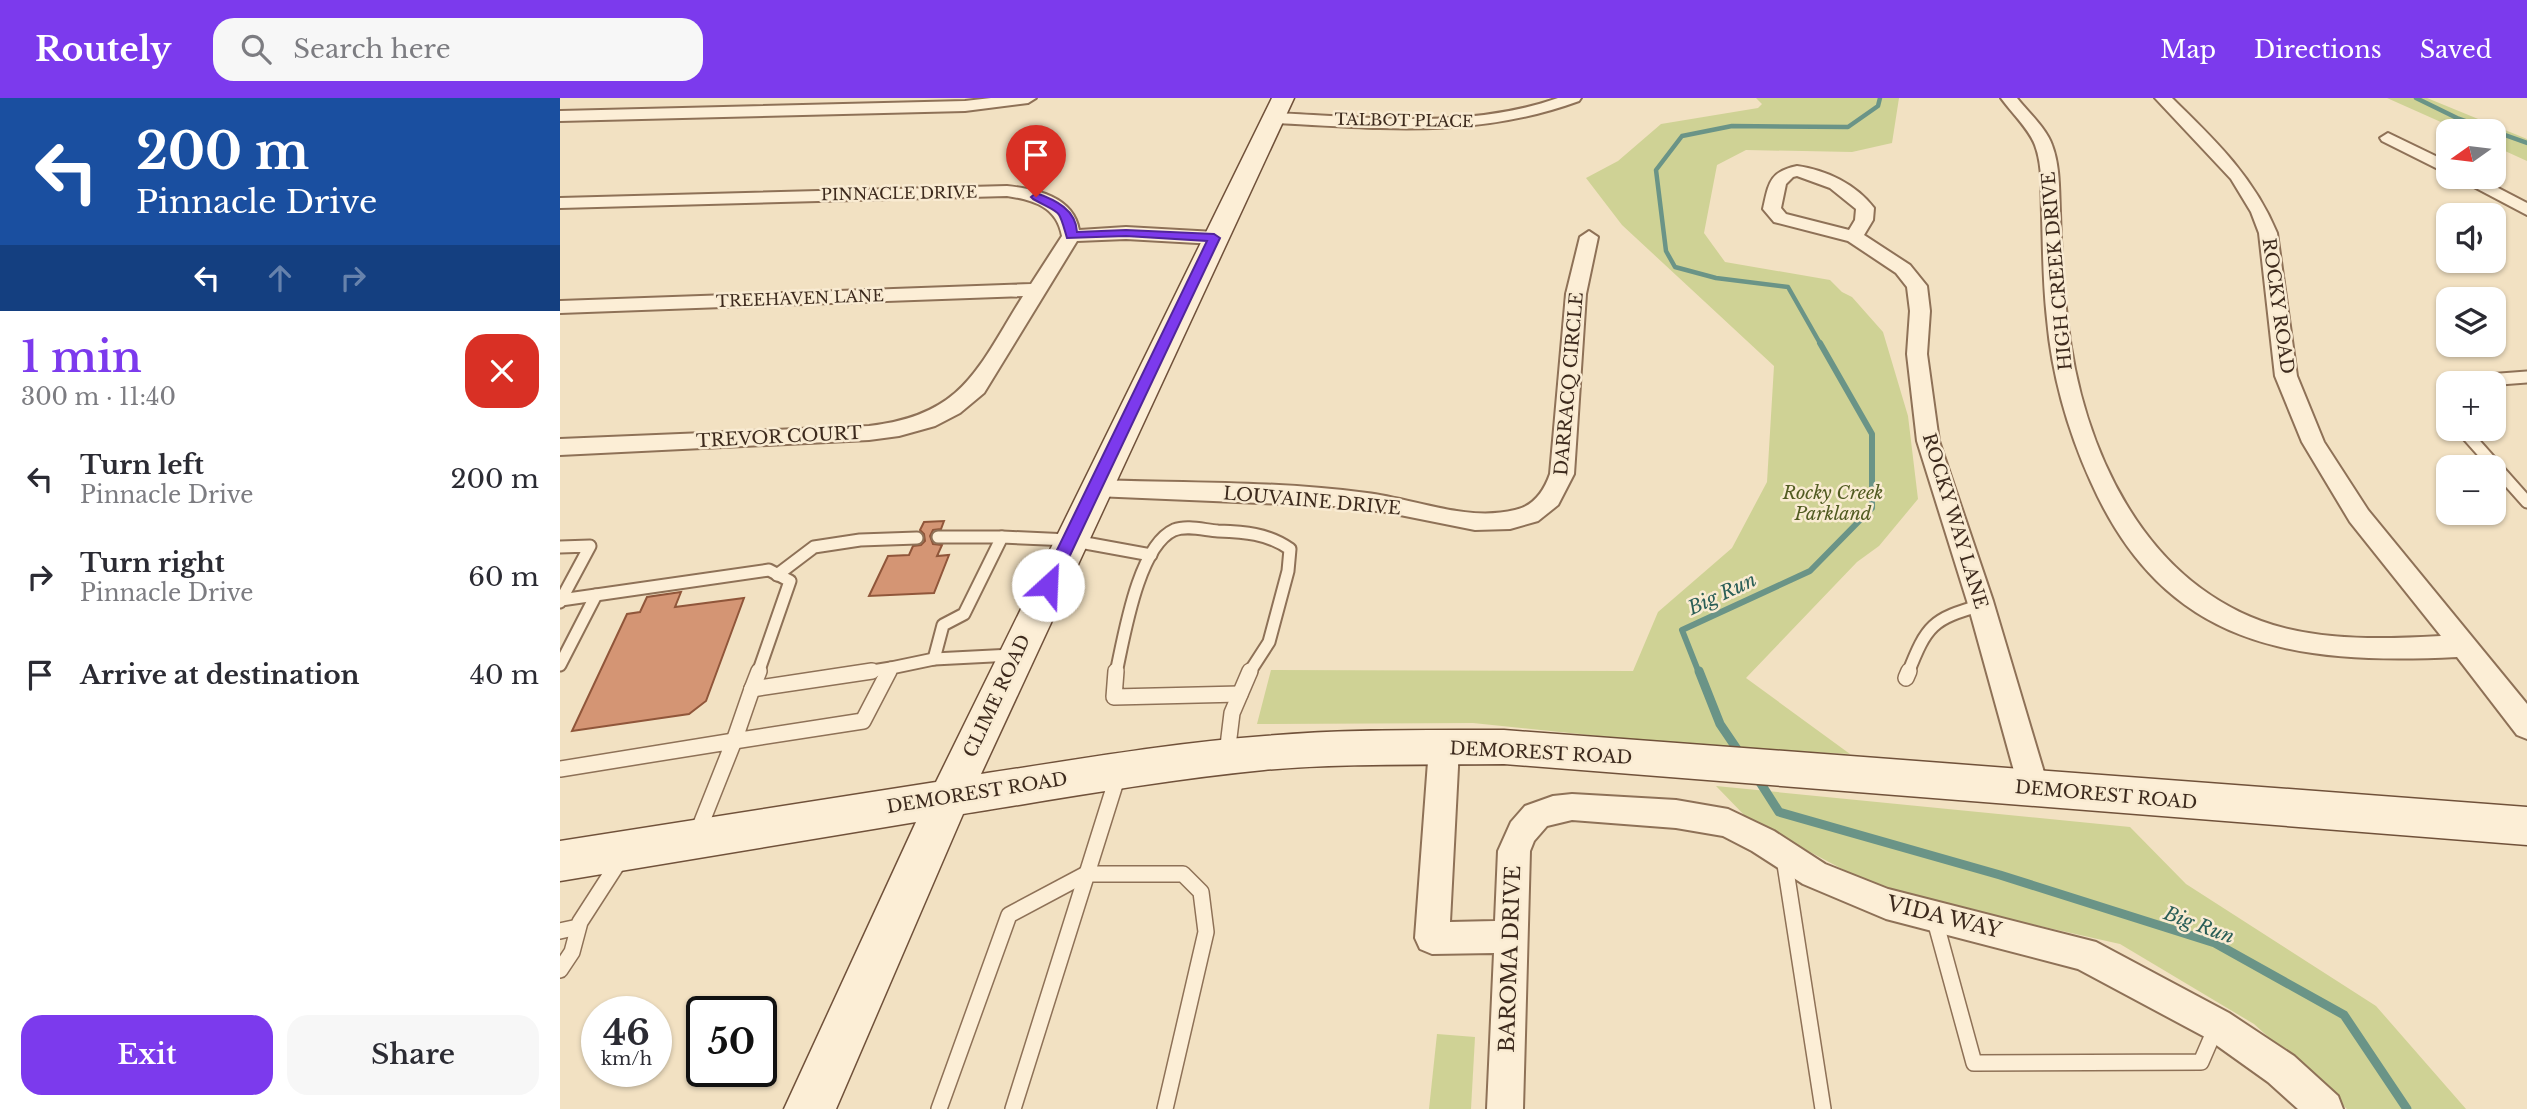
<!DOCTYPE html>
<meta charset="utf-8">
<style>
body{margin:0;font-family:"Libre Baskerville",serif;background:#f7f7f7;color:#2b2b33;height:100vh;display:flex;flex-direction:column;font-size:26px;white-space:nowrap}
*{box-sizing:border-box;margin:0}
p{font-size:23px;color:#7c7c81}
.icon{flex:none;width:38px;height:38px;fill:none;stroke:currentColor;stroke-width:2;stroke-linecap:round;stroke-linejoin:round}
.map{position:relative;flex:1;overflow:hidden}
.panel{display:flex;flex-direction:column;background:#fff;width:560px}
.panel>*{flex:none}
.guide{background:#1a4fa0;color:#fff;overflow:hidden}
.needle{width:46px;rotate:256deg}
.controls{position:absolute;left:1876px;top:21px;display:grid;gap:14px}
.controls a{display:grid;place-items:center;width:70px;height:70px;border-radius:14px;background:#fff;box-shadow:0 2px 5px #0004;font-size:35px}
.speed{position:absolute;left:21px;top:898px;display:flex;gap:14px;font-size:35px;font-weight:700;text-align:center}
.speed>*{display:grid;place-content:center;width:91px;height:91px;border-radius:50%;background:#fff;box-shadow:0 2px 5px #0004;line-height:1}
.speed small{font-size:18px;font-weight:400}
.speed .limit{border:4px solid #111;border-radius:10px;background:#fff;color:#111}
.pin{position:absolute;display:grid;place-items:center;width:60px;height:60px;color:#fff;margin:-72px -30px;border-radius:50% 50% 50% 0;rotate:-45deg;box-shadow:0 0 7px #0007}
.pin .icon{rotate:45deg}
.me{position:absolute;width:77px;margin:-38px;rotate:25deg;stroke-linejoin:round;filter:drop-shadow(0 0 5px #0008)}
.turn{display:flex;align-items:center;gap:24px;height:147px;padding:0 21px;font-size:32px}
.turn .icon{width:91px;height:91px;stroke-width:2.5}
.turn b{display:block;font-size:49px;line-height:60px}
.lanes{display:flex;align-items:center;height:66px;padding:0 21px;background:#0003;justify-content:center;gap:35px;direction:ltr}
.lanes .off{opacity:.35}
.round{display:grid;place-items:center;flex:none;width:74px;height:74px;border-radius:21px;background:#f7f7f7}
.headline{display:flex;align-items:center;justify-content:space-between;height:119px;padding:0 21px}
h1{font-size:42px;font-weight:600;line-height:52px;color:#7c3aed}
.primary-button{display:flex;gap:14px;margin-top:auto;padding:14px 21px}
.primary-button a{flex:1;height:80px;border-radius:21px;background:#7c3aed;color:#fff;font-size:28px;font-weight:600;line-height:80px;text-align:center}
.primary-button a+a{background:#f7f7f7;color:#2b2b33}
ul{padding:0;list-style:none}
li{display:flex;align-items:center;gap:21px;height:98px;padding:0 21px}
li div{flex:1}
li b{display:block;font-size:26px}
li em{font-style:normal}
header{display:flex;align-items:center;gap:42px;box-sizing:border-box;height:98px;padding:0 35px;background:#7c3aed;color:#fff}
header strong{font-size:33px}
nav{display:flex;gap:38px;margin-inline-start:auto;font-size:24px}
.search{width:490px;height:63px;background:#f7f7f7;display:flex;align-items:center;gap:18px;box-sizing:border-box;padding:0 24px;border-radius:21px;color:#7c7c81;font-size:26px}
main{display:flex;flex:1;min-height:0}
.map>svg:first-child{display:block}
.green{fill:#cfd295}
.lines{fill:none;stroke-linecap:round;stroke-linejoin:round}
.stream-far2{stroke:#6a9487;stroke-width:4.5}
.stream-far1{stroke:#6a9487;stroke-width:6}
.stream{stroke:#6a9487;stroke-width:9}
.building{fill:#d49574;stroke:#90563a;stroke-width:2}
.lane-far1-casing{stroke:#8e7157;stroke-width:15}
.lane-casing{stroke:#8e7157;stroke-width:18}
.street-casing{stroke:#8e7157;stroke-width:4}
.secondary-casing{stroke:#70513a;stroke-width:3}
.lane-far1{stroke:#fceed6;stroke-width:11}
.lane{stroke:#fceed6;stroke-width:15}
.street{fill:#fceed6;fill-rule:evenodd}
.secondary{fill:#fceed6;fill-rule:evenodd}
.route{fill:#7c3aed;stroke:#51269a;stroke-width:2}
.labels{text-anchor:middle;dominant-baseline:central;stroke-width:5;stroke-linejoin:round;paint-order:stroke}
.far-street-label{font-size:16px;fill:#3d2a1d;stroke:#f9ebd2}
.street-label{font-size:18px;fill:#3d2a1d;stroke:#f9ebd2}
.park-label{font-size:18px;font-style:italic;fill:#515b21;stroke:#f9ebd2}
.water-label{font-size:19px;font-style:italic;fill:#2a5e57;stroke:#f9ebd2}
.near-street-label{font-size:21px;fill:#3d2a1d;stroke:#f9ebd2}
</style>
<header>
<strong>Routely</strong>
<div class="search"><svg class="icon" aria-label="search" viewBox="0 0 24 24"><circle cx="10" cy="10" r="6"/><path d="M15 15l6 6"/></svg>Search here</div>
<nav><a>Map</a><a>Directions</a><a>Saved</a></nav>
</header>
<main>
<section class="panel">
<div class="guide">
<div class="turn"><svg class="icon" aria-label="left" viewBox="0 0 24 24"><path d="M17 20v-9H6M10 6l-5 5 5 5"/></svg><div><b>200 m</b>Pinnacle Drive</div></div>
<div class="lanes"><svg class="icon" aria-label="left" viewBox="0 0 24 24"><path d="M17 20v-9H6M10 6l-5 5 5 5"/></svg><svg class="icon off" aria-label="ahead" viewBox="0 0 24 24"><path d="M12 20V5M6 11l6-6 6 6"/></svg><svg class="icon off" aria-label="right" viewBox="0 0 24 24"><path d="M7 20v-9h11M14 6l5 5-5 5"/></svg></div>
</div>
<div class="headline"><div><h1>1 min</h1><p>300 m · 11:40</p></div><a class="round" style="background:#d93025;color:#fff"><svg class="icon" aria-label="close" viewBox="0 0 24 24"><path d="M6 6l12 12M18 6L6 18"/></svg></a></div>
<ul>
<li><svg class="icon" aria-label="left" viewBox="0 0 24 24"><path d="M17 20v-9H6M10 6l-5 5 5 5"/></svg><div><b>Turn left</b><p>Pinnacle Drive</p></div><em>200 m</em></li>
<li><svg class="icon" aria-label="right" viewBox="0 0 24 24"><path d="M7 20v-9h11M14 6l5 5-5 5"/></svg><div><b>Turn right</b><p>Pinnacle Drive</p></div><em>60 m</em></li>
<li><svg class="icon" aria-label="arrive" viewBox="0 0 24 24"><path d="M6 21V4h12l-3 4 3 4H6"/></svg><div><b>Arrive at destination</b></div><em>40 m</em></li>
</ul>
<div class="primary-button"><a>Exit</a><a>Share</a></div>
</section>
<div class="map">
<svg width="1967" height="1011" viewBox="0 0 1967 1011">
<rect width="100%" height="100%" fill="#f2e1c2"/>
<!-- green -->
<g class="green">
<path d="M1196 0H1339L1332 45 1292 54 1186 52 1157 67 1144 135 1165 164 1270 182 1282 194 1292 199 1323 234 1348 318 1358 401 1319 448 1297 464 1186 580 1290 656 1135 648 913 625 697 626 711 572 1073 573 1098 514 1172 450 1207 384 1214 268 1062 127 1026 80 1058 63 1101 26 1198 10 1202 6Z"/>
<path d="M1827 0H1867L1967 41V63L1934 48V33H1901Z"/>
<path d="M1156 688 1570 729 1626 786 1816 908 1906 1011H1787L1694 926 1560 846 1378 805 1301 781 1188 721Z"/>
<path d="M877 936 915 939 911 1011H869Z"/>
</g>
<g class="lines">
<!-- stream-far2 -->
<g class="stream-far2">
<path d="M1856 0 1897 20 1967 45"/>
<path d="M1261 247 1228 189 1156 180 1115 169 1106 153 1096 72 1122 38 1172 28 1288 29 1318 8 1320 0"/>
</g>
<!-- stream-far1 -->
<path class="stream-far1" d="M1139 575 1122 532 1250 473 1312 410V336L1260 245"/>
<!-- stream -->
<g class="stream">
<path d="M1139 573 1160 626 1181 657"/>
<path d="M1196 678 1219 714 1440 777 1655 845 1784 917 1847 1011"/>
</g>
</g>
<!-- building -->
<g class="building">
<path d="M384 423 381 431 373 432 370 438 373 446 382 447 377 458 389 457 374 495 309 498 328 458 349 457 353 448 361 447 365 443 364 436 360 432 364 424Z"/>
<path d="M121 494 115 509 184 500 146 603 129 616 12 633 67 516 80 514 87 499Z"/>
</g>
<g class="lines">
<!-- lane-far1 casing -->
<g class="lane-far1-casing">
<g id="lane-far1">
<path d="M1888 289 1887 285 1967 279"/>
<path d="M1902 331 1967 404"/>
<path d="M378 439H442"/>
<path d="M0 449 30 448 0 504"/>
<path d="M217 477 254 449 300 442 357 440"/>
<path d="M1 502 209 472 230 483 198 575"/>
<path d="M374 561 383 527 404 516 442 439 509 442 591 457"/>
<path d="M0 567 36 497"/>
<path d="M331 570 374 561 452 557"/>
<path d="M300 575 331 570 329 575"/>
<path d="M556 575C564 539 578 448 614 432 627 427 644 432 658 433 684 434 707 435 730 451L728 473 709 544 689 575"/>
<path d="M1348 575C1367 527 1372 521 1422 507"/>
</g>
</g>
<!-- lane casing -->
<g class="lane-casing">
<g id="lane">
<path d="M556 573 554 599 680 596"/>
<path d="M1346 580 1349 573"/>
<path d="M192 591 174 643 303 623 329 573"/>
<path d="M192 591 199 573"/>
<path d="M192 591 312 573"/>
<path d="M667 656 672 615 690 573"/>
<path d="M0 671 174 643 137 736"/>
<path d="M1224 760 1263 1011"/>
<path d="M1374 819 1414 965 1641 964 1657 927"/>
<path d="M0 833 18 829"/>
<path d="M0 872 12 854 20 824 60 762"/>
<path d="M379 1011 449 817 526 776H623L641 794 646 834 605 1011"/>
<path d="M453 1011 558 677"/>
</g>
</g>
<!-- street casing -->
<g class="street-casing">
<g id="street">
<path d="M431 0H476L468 5 405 13 0 23V13L405 3Z"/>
<path d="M998 0H1021L1019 3C915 41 821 30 714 25L706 20 714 15C809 19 907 32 998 0Z"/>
<path d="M1441 0H1457C1468 14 1486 30 1492 47 1500 68 1499 92 1500 115 1501 150 1503 185 1507 220 1521 348 1582 486 1713 527 1767 543 1825 541 1881 538L1790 424 1742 344 1715 278 1699 135 1691 114 1671 81 1595 0H1612C1654 41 1694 79 1717 135L1737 278 1764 344 1808 412 1967 606V641L1957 637 1897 559C1734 567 1605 550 1531 384 1508 333 1492 278 1487 221 1483 186 1483 151 1482 116 1481 93 1483 68 1475 47 1469 31 1451 14 1441 0Z"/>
<path d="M1828 35 1888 64V76L1822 43 1820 40Z"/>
<path d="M1237 68C1266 72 1296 86 1314 110L1313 122 1304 137 1350 167 1367 188 1370 213 1367 256 1379 343 1433 503 1489 691 1485 700 1474 704 1463 700 1459 691 1407 503 1357 343 1347 256 1350 213 1347 189 1336 175 1288 143 1214 124 1203 111C1209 85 1209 74 1237 68ZM1237 78 1270 90 1296 111 1295 122 1289 132 1226 116 1221 110 1226 86 1233 79Z"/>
<path d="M1895 79H1917L1967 105V117Z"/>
<path d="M447 88C475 91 513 98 519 132L566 129 655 134 664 140 655 146 566 141 517 143 424 295 400 315 375 328 339 338 309 342 0 357V341L309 328C404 317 417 271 463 198L0 215V203L471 186 502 138C497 109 474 102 447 98L0 110V100Z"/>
<path d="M1029 133 1038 139 1026 196 1014 376 998 407 978 423 950 431 915 432 825 414 774 408 535 398 527 396 523 390 527 384 535 382C626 385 717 383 807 395 856 401 906 424 955 412 974 408 984 393 990 376L1006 196 1020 139Z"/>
<path d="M884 638 894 641 899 650 890 824 935 823 938 753 951 724 965 708 993 698 1012 696 1116 702 1168 711 1214 733 1265 766 1328 791 1536 844 1669 915 1734 958 1778 998 1783 1011H1738L1708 984 1645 939 1518 871 1326 821 1243 786 1192 753 1163 738 1116 730 1012 722 987 728 974 743 970 753 963 1011H927L934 855 872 856 860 851 855 840 869 650 874 641Z"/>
</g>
</g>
<!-- secondary casing -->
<g class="secondary-casing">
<path id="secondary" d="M712 0H734L421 676C515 662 610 645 705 638 785 631 864 632 944 632L1967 709V747L944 666C864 667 784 665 704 672 603 682 503 700 403 716L276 1011H224L356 724 0 783V743L376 684Z"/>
</g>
<!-- lane-far1 -->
<use href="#lane-far1" class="lane-far1"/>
<!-- lane -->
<use href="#lane" class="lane"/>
<!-- street -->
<use href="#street" class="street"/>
<!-- secondary -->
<use href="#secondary" class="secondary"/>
</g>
<!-- route -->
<path class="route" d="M476 95C496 102 516 112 517 134L566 132 654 136 660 140 496 487 488 493 480 487 647 143 566 138 507 140C498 109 502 117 473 101L471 99Z"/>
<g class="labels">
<!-- far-street labels -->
<g class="far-street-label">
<text transform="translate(844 22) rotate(1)">TALBOT PLACE</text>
<text transform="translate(339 95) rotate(-1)">PINNACLE DRIVE</text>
<text transform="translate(240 200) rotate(-2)">TREEHAVEN LANE</text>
</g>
<!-- street labels -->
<g class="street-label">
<text transform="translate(1497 173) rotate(-95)">HIGH CREEK DRIVE</text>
<text transform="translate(1718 208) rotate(82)">ROCKY ROAD</text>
<text transform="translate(1009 286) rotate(-85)">DARRACQ CIRCLE</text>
<text transform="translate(219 339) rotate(-3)">TREVOR COURT</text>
<text transform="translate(752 403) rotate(5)">LOUVAINE DRIVE</text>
<text transform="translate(1395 423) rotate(73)">ROCKY WAY LANE</text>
<text transform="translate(437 598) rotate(-65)">CLIME ROAD</text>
<text transform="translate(981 655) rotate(3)">DEMOREST ROAD</text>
<text transform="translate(417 695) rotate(-9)">DEMOREST ROAD</text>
<text transform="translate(1546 697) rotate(5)">DEMOREST ROAD</text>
</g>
<!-- park labels -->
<g class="park-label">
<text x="1273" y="395">Rocky Creek<tspan x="1273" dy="21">Parkland</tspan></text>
</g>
<!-- water labels -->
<g class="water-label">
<text transform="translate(1162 496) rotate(-25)">Big Run</text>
<text transform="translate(1639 827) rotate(20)">Big Run</text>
</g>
<!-- near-street labels -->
<g class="near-street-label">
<text transform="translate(1384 819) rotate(14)">VIDA WAY</text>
<text transform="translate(950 861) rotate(-88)">BAROMA DRIVE</text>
</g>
</g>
</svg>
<div class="controls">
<a><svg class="needle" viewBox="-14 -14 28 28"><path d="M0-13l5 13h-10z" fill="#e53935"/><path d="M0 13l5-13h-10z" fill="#7c7c81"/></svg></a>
<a><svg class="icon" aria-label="sound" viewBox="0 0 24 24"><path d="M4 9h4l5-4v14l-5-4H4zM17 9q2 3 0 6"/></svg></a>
<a><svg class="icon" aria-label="layers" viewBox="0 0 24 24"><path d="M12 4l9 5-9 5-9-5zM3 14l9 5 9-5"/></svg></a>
<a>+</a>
<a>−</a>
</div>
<div class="speed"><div>46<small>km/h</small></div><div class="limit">50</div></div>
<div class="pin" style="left:476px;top:99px;background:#d93025"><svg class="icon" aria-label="arrive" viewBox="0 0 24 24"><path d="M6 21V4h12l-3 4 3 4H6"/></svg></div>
<svg class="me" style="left:488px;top:487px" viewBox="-20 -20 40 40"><circle r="19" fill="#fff"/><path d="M0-13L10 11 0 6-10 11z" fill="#7c3aed"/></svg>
</div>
</main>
